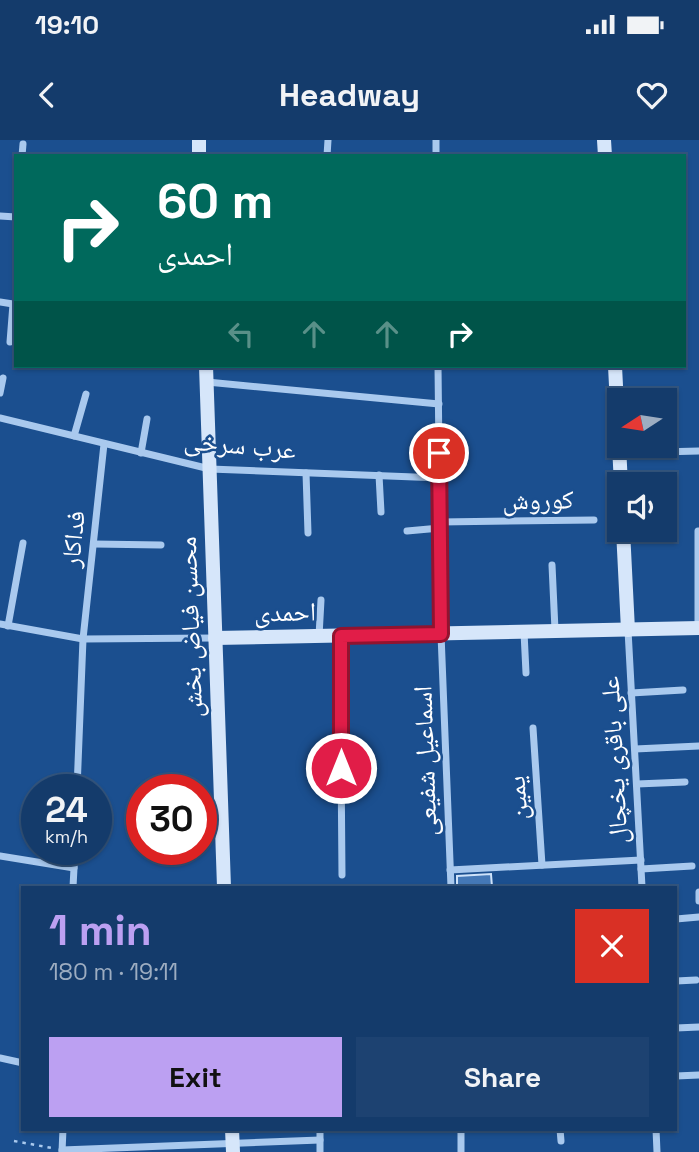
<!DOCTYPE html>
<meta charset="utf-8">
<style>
body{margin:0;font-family:"Space Grotesk","Noto Naskh Arabic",sans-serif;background:#1d4271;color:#f1f3f6;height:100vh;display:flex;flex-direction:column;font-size:26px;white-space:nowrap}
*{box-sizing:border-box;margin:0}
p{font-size:23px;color:#9dadc1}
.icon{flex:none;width:38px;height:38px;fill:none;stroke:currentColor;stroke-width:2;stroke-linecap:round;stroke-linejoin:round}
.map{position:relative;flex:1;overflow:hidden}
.sheet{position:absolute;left:21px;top:746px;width:656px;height:245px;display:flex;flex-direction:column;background:#143b6b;border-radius:0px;box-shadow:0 2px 5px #0004,0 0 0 2px #33557e}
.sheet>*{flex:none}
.hud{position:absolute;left:14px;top:14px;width:672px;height:214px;border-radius:0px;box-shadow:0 2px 5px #0004,0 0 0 2px #33557e;background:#00695c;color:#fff;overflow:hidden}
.needle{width:46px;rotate:258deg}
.controls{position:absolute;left:607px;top:248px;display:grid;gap:14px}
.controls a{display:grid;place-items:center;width:70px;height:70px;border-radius:0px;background:#143b6b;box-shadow:0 2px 5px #0004,0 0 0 2px #33557e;font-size:35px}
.speed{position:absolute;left:21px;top:634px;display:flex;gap:14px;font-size:35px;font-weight:700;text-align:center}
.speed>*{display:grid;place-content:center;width:91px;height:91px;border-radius:50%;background:#143b6b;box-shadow:0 2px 5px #0004,0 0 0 2px #33557e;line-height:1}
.speed small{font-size:18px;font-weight:400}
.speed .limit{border:10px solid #d22;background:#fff;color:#111}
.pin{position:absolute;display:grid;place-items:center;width:60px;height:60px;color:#fff;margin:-30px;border:4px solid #fff;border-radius:50%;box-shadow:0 2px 7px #0007}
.me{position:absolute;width:77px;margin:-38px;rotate:0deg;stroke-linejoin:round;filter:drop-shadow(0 0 5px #0008)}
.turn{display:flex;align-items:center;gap:24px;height:147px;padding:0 28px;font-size:32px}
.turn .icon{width:91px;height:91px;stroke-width:2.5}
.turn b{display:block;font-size:49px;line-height:60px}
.lanes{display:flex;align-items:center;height:66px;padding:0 28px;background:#0003;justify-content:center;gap:35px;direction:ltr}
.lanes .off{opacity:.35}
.round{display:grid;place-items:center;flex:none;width:74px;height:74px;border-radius:0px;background:#1d4271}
.headline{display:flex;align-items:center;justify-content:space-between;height:119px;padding:0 28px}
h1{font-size:42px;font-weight:600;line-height:52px;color:#bca0f2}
.action{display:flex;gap:14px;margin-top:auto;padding:14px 28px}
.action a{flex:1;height:80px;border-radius:0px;background:#bca0f2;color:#111;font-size:28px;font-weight:600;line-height:80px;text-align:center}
.action a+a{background:#1d4271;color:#f1f3f6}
.status{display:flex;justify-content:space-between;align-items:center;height:49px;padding:0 35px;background:#143b6b;direction:ltr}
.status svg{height:19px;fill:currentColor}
header{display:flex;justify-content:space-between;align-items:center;height:91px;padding:0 28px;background:#143b6b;font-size:32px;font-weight:600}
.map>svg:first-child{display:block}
.building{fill:#4478b7;stroke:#cfe3fa;stroke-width:2}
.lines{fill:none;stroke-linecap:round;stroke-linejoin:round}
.path{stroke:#a9c9ee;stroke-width:2.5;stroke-dasharray:3.5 5;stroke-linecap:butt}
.street{stroke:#a9c9ee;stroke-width:7}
.secondary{stroke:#d6e6fa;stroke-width:14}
.route-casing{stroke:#92132f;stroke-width:18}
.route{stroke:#e11d48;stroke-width:12}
.labels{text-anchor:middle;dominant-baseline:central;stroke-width:5;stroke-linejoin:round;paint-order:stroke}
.street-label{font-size:26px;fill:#fff;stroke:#1b4f8f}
</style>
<div class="status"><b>19:10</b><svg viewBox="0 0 49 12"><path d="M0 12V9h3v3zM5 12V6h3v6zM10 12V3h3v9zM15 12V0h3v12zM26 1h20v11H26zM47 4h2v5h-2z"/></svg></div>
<header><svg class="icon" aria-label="back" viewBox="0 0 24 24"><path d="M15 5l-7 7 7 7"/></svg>Headway<svg class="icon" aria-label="heart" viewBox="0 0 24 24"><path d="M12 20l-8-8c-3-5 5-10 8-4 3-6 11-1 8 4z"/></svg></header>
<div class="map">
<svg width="699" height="1012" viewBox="0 0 699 1012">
<rect width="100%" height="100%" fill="#1b4f8f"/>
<!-- building -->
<path class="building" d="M491 734 492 747H457V736Z"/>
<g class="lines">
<!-- path -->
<path class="path" d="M14 1001 52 1008"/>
<!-- street -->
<g class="street">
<path d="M436 0V16"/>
<path d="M22 16 23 4"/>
<path d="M327 16 328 0"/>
<path d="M0 76 16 77"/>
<path d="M0 162 13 164 10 202"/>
<path d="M438 226 441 494 451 747"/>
<path d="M207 242 439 264"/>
<path d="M0 253 3 238"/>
<path d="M0 278 210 329 440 338"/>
<path d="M74 296 86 254"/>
<path d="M141 313 147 279"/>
<path d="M620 313 699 311"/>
<path d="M306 333 308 393"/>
<path d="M379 335 381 372"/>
<path d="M440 382 594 380"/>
<path d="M407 391 440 388"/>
<path d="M698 391V488"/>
<path d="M94 404 161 405"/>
<path d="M552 425 555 490"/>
<path d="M0 484 83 499 214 498"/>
<path d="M8 486 23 403"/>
<path d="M628 490 642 747"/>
<path d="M524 492 526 533"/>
<path d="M319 496 321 460"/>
<path d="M340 496 342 735"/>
<path d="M631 553 683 550"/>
<path d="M533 588 542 725"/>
<path d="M635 609 699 606"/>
<path d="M637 644 685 642"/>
<path d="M77 649 83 499 104 304"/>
<path d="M0 716 74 728"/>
<path d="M641 729 692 726"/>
<path d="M450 730 641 720"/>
<path d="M73 747 75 709"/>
<path d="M699 752V761"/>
<path d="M676 779 699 777"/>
<path d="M676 841 696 840"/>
<path d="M676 888 699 887"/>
<path d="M0 918 23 923"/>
<path d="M676 936 699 935"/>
<path d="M320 989V1012"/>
<path d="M461 989V1012"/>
<path d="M560 989 561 1001"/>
<path d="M656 989 657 1012"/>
<path d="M62 1010 320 1000"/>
<path d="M62 1012 63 989"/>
</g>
<!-- secondary -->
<g class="secondary">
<path d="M199 0V16"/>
<path d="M604 0 605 16"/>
<path d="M206 226 224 747"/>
<path d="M615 226 621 345"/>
<path d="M623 390 628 490"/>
<path d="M215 498 699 488"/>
<path d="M232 989 233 1012"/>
</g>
</g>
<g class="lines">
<!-- route casing -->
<g class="route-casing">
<path id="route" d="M341 628V496L441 494 439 313"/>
</g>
<!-- route -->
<use href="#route" class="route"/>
</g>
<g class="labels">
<!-- street labels -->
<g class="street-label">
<text transform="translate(240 305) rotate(5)">عرب سرخی</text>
<text transform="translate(538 360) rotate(-1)">کوروش</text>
<text transform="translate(73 399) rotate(-84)">فداکار</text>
<text transform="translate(285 472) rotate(-1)">احمدی</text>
<text transform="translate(190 487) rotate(-92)">محسن فیاض بخش</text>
<text transform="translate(614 620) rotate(-93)">علی باقری یخچال</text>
<text transform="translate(425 621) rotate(-92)">اسماعیل شفیعی</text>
<text transform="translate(517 658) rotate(-94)">یمین</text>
</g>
</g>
</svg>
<div class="controls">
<a><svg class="needle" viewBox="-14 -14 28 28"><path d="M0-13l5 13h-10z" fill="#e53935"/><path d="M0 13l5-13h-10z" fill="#9dadc1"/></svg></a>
<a><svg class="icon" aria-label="sound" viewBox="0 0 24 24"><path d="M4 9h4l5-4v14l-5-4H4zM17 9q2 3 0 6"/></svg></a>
</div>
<div class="speed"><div>24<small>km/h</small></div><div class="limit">30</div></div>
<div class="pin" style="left:439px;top:313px;background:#d93025"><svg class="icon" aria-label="arrive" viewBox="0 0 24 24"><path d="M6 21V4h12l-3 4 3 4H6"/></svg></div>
<svg class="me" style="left:341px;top:628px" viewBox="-20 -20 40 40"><circle r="17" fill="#e11d48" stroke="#fff" stroke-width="3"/><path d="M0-11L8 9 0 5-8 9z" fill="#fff"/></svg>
<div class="hud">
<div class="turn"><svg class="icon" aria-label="right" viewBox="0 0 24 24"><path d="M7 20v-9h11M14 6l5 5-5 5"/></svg><div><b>60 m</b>احمدی</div></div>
<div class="lanes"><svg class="icon off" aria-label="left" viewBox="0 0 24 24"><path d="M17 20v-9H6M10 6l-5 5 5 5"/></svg><svg class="icon off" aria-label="ahead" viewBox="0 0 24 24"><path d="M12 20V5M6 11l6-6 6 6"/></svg><svg class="icon off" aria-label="ahead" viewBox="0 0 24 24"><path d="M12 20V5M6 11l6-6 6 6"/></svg><svg class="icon" aria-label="right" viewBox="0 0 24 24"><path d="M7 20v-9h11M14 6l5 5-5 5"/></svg></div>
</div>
<section class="sheet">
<div class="headline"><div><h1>1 min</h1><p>180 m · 19:11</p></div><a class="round" style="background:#d93025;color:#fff"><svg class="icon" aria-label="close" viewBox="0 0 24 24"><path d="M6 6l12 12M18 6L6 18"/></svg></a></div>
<div class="action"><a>Exit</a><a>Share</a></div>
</section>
</div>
